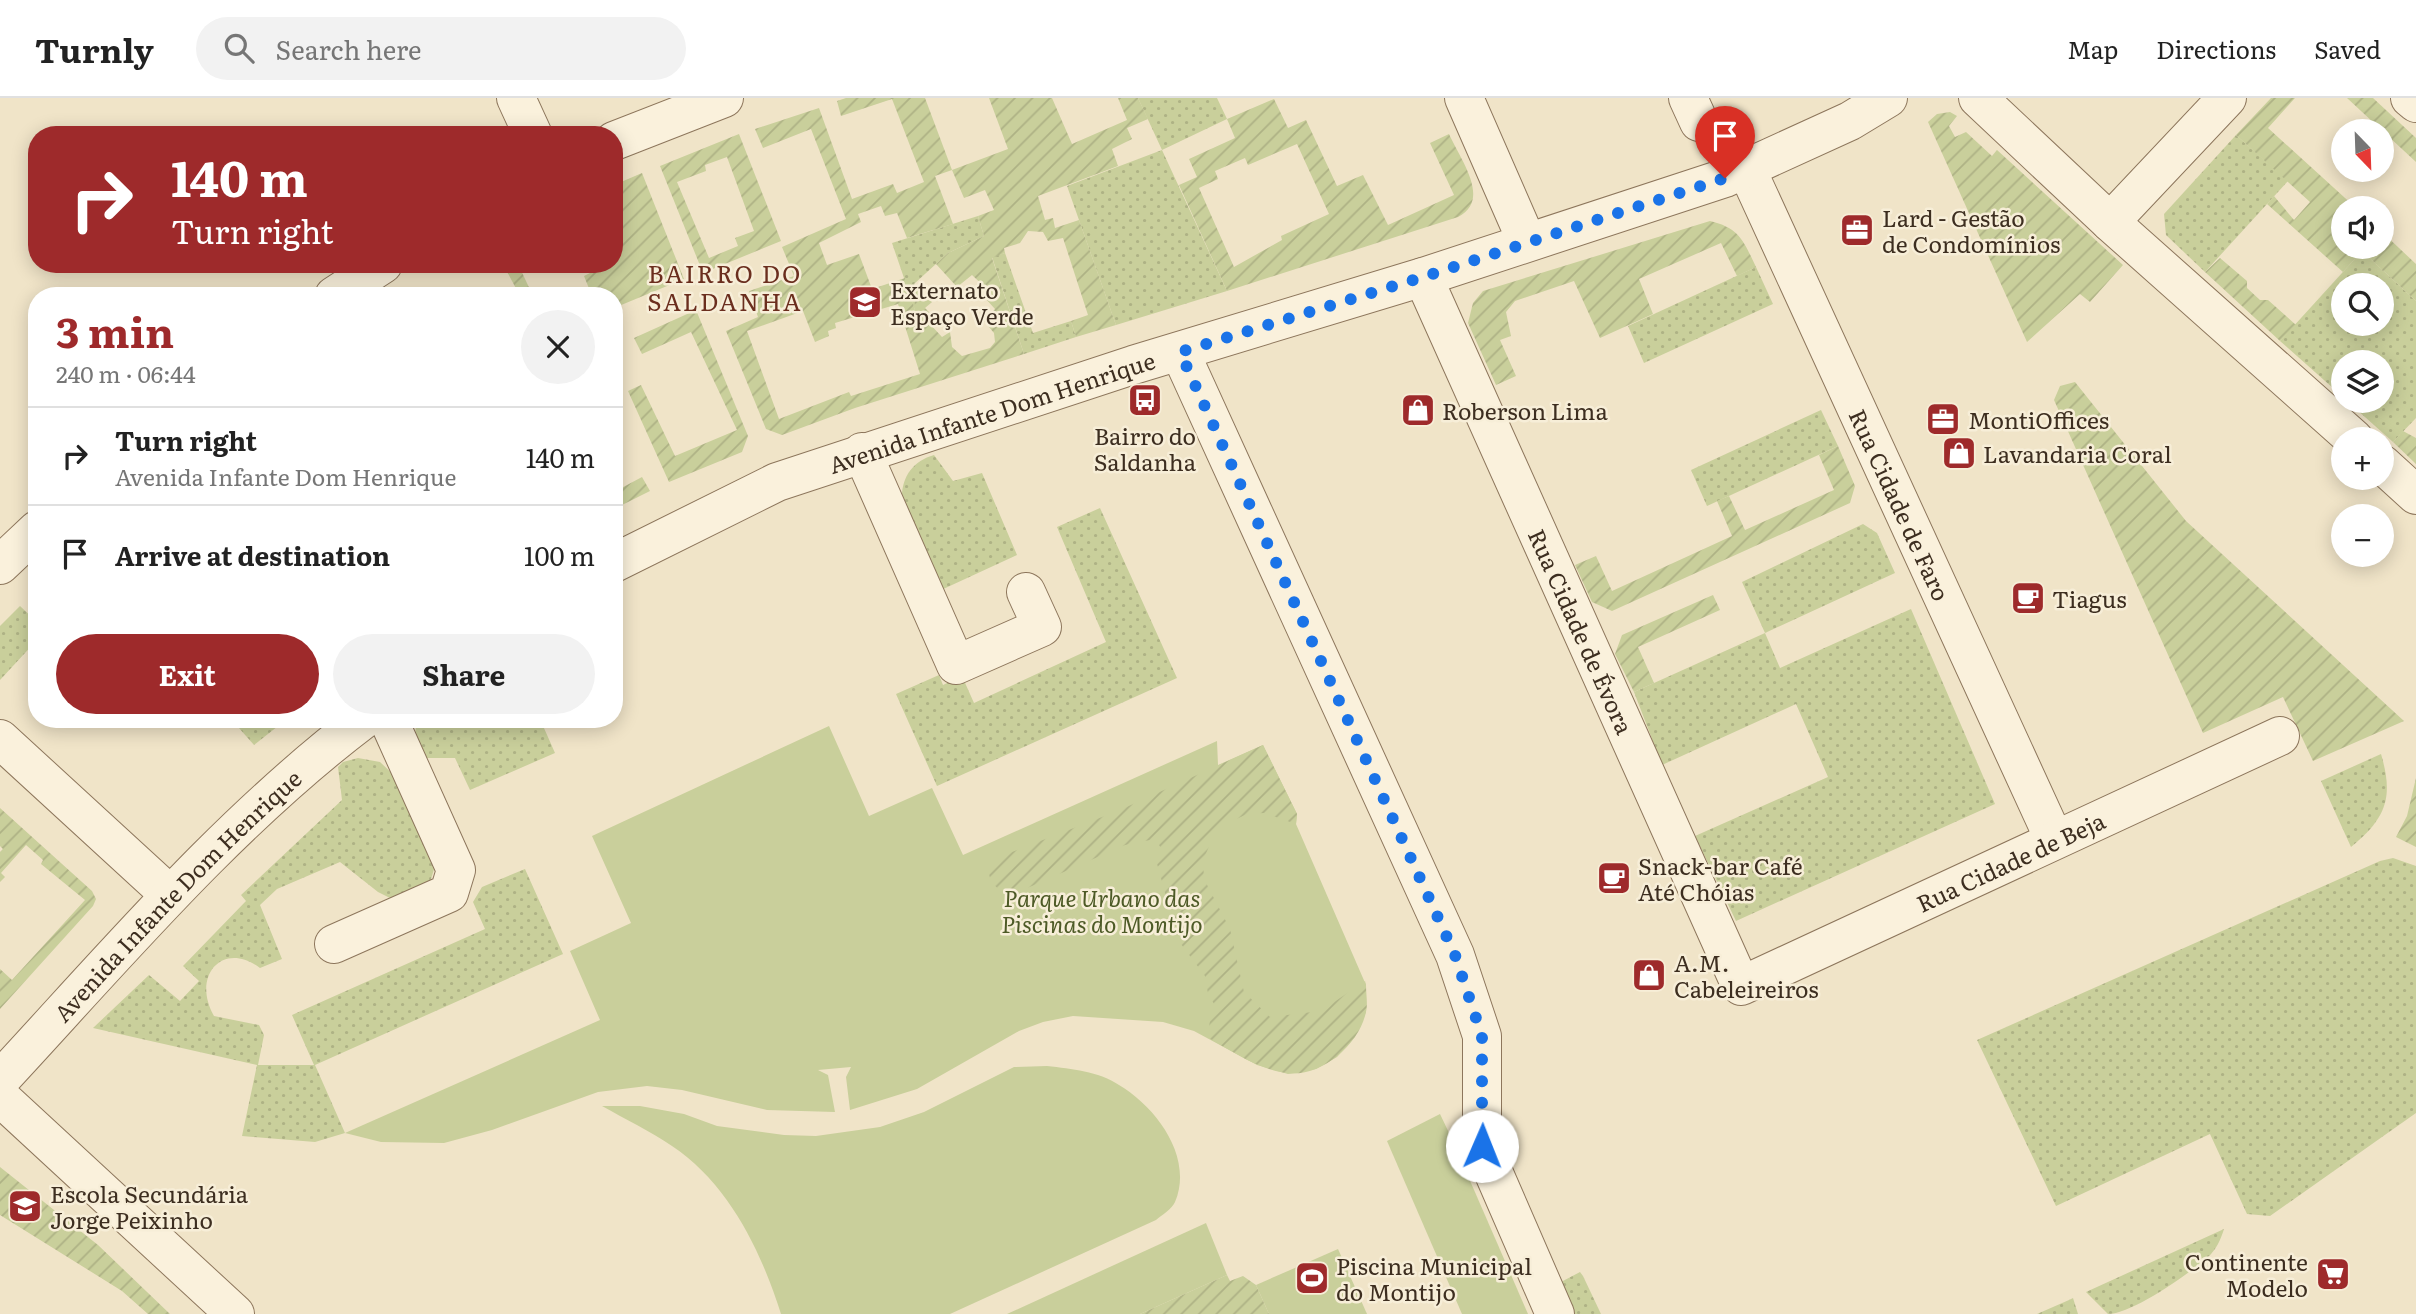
<!DOCTYPE html>
<meta charset="utf-8">
<style>
body{margin:0;font-family:Literata,serif;background:#f2f2f2;color:#222;height:100vh;display:flex;flex-direction:column;font-size:26px;white-space:nowrap}
*{box-sizing:border-box;margin:0}
p{font-size:23px;color:#767676}
.icon{flex:none;width:38px;height:38px;fill:none;stroke:currentColor;stroke-width:2;stroke-linecap:round;stroke-linejoin:round}
.map{position:relative;flex:1;overflow:hidden}
.side{position:absolute;left:28px;top:189px;width:595px;height:441px;display:flex;flex-direction:column;background:#fff;border-radius:28px;box-shadow:0 4px 18px #0003}
.side>*{flex:none}
.guide{position:absolute;left:28px;top:28px;width:595px;height:147px;border-radius:28px;box-shadow:0 4px 18px #0003;background:#9e2a2b;color:#fff;overflow:hidden}
.needle{width:46px;rotate:157deg}
.tools{position:absolute;left:2331px;top:21px;display:grid;gap:14px}
.tools a{display:grid;place-items:center;width:63px;height:63px;border-radius:50%;background:#fff;box-shadow:0 4px 18px #0003;font-size:35px}
.pin{position:absolute;display:grid;place-items:center;width:60px;height:60px;color:#fff;margin:-72px -30px;border-radius:50% 50% 50% 0;rotate:-45deg;box-shadow:0 0 7px #0007}
.pin .icon{rotate:45deg}
.me{position:absolute;width:77px;margin:-38px;rotate:1deg;stroke-linejoin:round;filter:drop-shadow(0 0 5px #0008)}
.turn{display:flex;align-items:center;gap:24px;height:147px;padding:0 28px;font-size:32px}
.turn .icon{width:91px;height:91px;stroke-width:2.5}
.turn b{display:block;font-size:49px;line-height:60px}
.round{display:grid;place-items:center;flex:none;width:74px;height:74px;border-radius:37px;background:#f2f2f2}
.head{display:flex;align-items:center;justify-content:space-between;height:119px;padding:0 28px}
h1{font-size:42px;font-weight:700;line-height:52px;color:#9e2a2b}
.primary-button{display:flex;gap:14px;margin-top:auto;padding:14px 28px}
.primary-button a{flex:1;height:80px;border-radius:42px;background:#9e2a2b;color:#fff;font-size:28px;font-weight:700;line-height:80px;text-align:center}
.primary-button a+a{background:#f2f2f2;color:#222}
ul{padding:0;list-style:none}
li{display:flex;align-items:center;gap:21px;height:98px;padding:0 28px;border-top:2px solid #e0e0e0}
li div{flex:1}
li b{display:block;font-size:26px}
li em{font-style:normal}
header{display:flex;align-items:center;gap:42px;box-sizing:border-box;height:98px;padding:0 35px;background:#fff;border-bottom:2px solid #e0e0e0}
header strong{font-size:33px}
nav{display:flex;gap:38px;margin-inline-start:auto;font-size:24px}
.search{width:490px;height:63px;background:#f2f2f2;display:flex;align-items:center;gap:18px;box-sizing:border-box;padding:0 24px;border-radius:38px;color:#767676;font-size:26px}
.map>svg:first-child{display:block}
.grass{fill:url(#grass-dots);fill-rule:evenodd}
.park{fill:#c9cf9b}
.garden{fill:url(#garden-furrows);fill-rule:evenodd}
.lines{fill:none;stroke-linecap:round;stroke-linejoin:round}
.minor-casing{stroke:#8d765c;stroke-width:40}
.minor{stroke:#faf1dc;stroke-width:38}
.route{stroke:#1a73e8;stroke-width:12;stroke-dasharray:0 21.6}
.labels{text-anchor:middle;dominant-baseline:central;stroke-width:5;stroke-linejoin:round;paint-order:stroke}
.poi-label{font-size:23px;fill:#3d2e20;stroke:#f7eed8;text-anchor:start}
.street-label{font-size:23px;fill:#3d2e20;stroke:#f7eed8}
.park-label{font-size:23px;font-style:italic;fill:#4d5a26;stroke:#f7eed8}
.neighbourhood-label{font-size:24px;letter-spacing:2px;fill:#6b2e1e;stroke:#f7eed8}
</style>
<header>
<strong>Turnly</strong>
<div class="search"><svg class="icon" aria-label="search" viewBox="0 0 24 24"><circle cx="10" cy="10" r="6"/><path d="M15 15l6 6"/></svg>Search here</div>
<nav><a>Map</a><a>Directions</a><a>Saved</a></nav>
</header>
<div class="map">
<svg width="2416" height="1216" viewBox="0 0 2416 1216">
<defs>
<pattern id="grass-dots" width="8" height="8" patternUnits="userSpaceOnUse" patternTransform="scale(1.75)"><rect width="8" height="8" fill="#c9cf9b"/><path d="M2 2h.1M6 6h.1" fill="none" stroke="#aeb285" stroke-width="1.8" stroke-linecap="round"/></pattern>
<pattern id="garden-furrows" width="10" height="10" patternUnits="userSpaceOnUse" patternTransform="scale(1.75)"><rect width="10" height="10" fill="#c9cf9b"/><path d="M-1 1l2-2M0 10L10 0M9 11l2-2" fill="none" stroke="#aeb285"/></pattern>
</defs>
<rect width="100%" height="100%" fill="#f0e4c8"/>
<!-- grass -->
<g class="grass">
<path d="M1138 0H1217L1227 21 1162 52 1227 193 1116 227 1067 88 1162 52Z"/>
<path d="M2236 37 2288 83 2205 174 2166 137 2164 116Z"/>
<path d="M978 118 984 138 948 155 914 186 916 215 892 145Z"/>
<path d="M2362 153 2416 203V320L2393 344 2347 303H2382V264H2343V299L2280 243ZM2343 187H2382V226H2343Z"/>
<path d="M1005 155 1033 235 1071 223 1076 239 1024 256 992 159Z"/>
<path d="M1756 169 1773 206 1644 265 1628 228Z"/>
<path d="M1821 312 1838 348 1707 408 1691 372Z"/>
<path d="M934 357 953 383 982 375 1017 457 939 493C931 475 902 416 902 402 901 379 913 363 934 357Z"/>
<path d="M1100 410 1177 580 937 688 896 596 939 577 943 587 962 578 974 605 1106 544 1057 429Z"/>
<path d="M1863 426 1877 435 1895 475 1765 535 1780 570 1911 511 1995 706 1736 823 1695 738 1828 679 1796 606 1662 667 1634 594 1765 535 1742 484Z"/>
<path d="M20 508 37 524V542L0 582V528Z"/>
<path d="M231 621H287L254 647Z"/>
<path d="M417 621H540L555 655 470 692 455 660H421L415 636Z"/>
<path d="M2381 656C2394 700 2386 720 2351 749L2321 683Z"/>
<path d="M358 660 380 664 397 680 436 765 430 784 394 802 378 794 340 764 277 791 260 807 282 861 260 870C223 842 191 878 214 918L259 927 264 937 258 967H314L292 917 485 831 473 804 482 789 525 771 563 856 315 967 345 1035 315 1044 242 1038 257 967 93 930 149 877 180 903 199 883 183 868 246 803 241 797 342 702 338 669 343 664Z"/>
<path d="M2393 760 2416 768V1015L2270 1118 2247 1116 2210 1036 2056 1108 1977 942 2380 763Z"/>
<path d="M2224 1131C2221 1141 2216 1152 2208 1159 2189 1176 2132 1216 2108 1216L2086 1194Z"/>
<path d="M1580 1174 1583 1178 1601 1216H1572L1561 1184Z"/>
<path d="M2073 1200 2078 1216H2037L2069 1202Z"/>
</g>
<!-- park -->
<g class="park">
<path d="M829 628 869 718 932 690 963 757 1217 643 1218 667 1263 647 1297 716 1296 726 1366 887V914L1355 939 1337 959 1316 971 1288 976 1257 967 1194 933 1163 924 1073 918 1043 924 1019 933 917 991 850 1012 846 979 851 969 818 972 828 977 835 1014 767 1012 682 992 647 988 598 994 492 1032 444 1045 381 1044 345 1035 600 922 570 853 631 825 592 738Z"/>
<path d="M1047 968C1072 971 1098 973 1119 987 1156 1009 1194 1059 1175 1104 1172 1111 1162 1117 1156 1122L950 1216H781C761 1153 729 1086 672 1048 650 1033 625 1021 602 1008H640L684 1016 717 1028 784 1037 816 1038 880 1029 924 1014 1014 969Z"/>
<path d="M1440 1016 1451 1039 1528 1216H1462L1387 1043Z"/>
<path d="M1206 1125 1227 1177 1140 1216H1007Z"/>
<path d="M1338 1151 1367 1216H1269L1256 1187Z"/>
</g>
<!-- garden -->
<g class="garden">
<path d="M846 0H925L952 72 1008 51 989 0H1052L1072 46 1127 22 1118 0H1138L1148 21 1127 30 1132 41 1112 51 1118 68 1038 98 1045 122 1053 120 1055 130 1079 122 1116 227 1076 239 1071 223 1088 217 1063 140 1048 143 1043 134 1028 133 1020 145 1004 150 1005 155 992 160 1024 256 855 310 782 337 766 331 726 233 758 219 749 193 794 178 782 149 846 121 811 31 763 50 755 31 819 10 852 101 893 86 897 95 924 84 892 1 841 18 837 3ZM952 72 964 100 985 92 994 112 978 118 984 138 948 155 936 166 957 189 972 177 990 194 985 200 995 211 984 223 994 235 995 244 990 250 962 258 952 249 950 234 942 239 929 225 935 220 925 210 932 204 914 186 915 212 905 180 872 191 859 156 827 167 819 145 861 124 858 116 881 108 885 118 897 115 907 140 953 126 935 78ZM898 206 920 276 851 298 849 294 779 321 747 233 803 213 815 244 829 238 828 233 836 230 835 225Z"/>
<path d="M2271 0H2295L2268 30 2356 110H2343V149H2382V134L2416 166V203L2362 153 2343 174 2267 106 2274 98 2294 122 2310 104 2236 37Z"/>
<path d="M2347 0H2373L2416 40V64Z"/>
<path d="M1274 1 1288 30 1306 22 1337 88 1363 77 1388 127 1454 97 1430 45 1449 36C1460 61 1492 102 1458 119L1227 193 1179 87 1197 79 1189 61 1235 40 1227 21ZM1297 46 1329 116 1281 138 1282 142 1234 169 1199 90 1218 81 1215 73 1245 60 1248 67Z"/>
<path d="M1950 14 1957 18 1949 28 1955 39 1966 34 1992 58 1997 52 2123 167 2090 204 2080 196 2027 244 1928 24 1937 16Z"/>
<path d="M739 36 781 143 703 175 660 68ZM727 59 754 133 735 140 738 148 709 160 677 84 706 73 705 67Z"/>
<path d="M642 75 684 181 614 210V198H592L584 178 596 172 594 166H614V87Z"/>
<path d="M1710 123C1740 130 1744 144 1756 169L1737 178 1721 145 1639 181 1653 216 1600 240 1574 183 1515 203 1506 214 1511 238 1500 242 1516 278 1496 287 1468 225 1473 205 1483 193Z"/>
<path d="M2220 160 2247 183V190L2260 202H2268L2296 227 2280 243 2205 174Z"/>
<path d="M503 166H518L533 198H520Z"/>
<path d="M696 212 748 338 742 354 669 384 628 293 641 287 675 358 737 332 691 234 642 256 634 240Z"/>
<path d="M2075 284 2186 423 2404 623 2313 663 2283 599 2203 635 2054 302 2060 288Z"/>
<path d="M2403 333 2416 340V366L2393 344Z"/>
<path d="M1838 348 1855 388 1850 405 1612 513 1592 504 1575 467 1596 458 1612 493 1732 438 1717 403 1729 398 1745 432 1834 392 1819 357Z"/>
<path d="M642 379 650 393 614 411V394Z"/>
<path d="M1713 497 1720 512 1638 549 1654 585 1634 594 1615 556 1622 537Z"/>
<path d="M1263 647 1297 716 1296 726 1264 715 1247 716 1226 726 1212 742 1203 762 1204 781 1230 831 1244 894 1270 919 1321 913 1365 883 1366 887C1366 896 1368 906 1366 914 1359 947 1321 980 1286 975 1257 971 1232 953 1207 939L1210 923 1219 914 1208 896 1205 878 1178 842 1156 762 1163 753 1155 741 1125 747 1007 799 991 784 988 772 1012 754 1120 712Z"/>
<path d="M2416 680V749L2396 739 2407 718Z"/>
<path d="M0 710 92 793 96 801 93 808 0 911V871L12 882 85 802 41 766 43 762 26 747 1 775 5 779 0 784V754L3 751 0 748Z"/>
<path d="M0 1069 98 1147 170 1216H148L122 1193 0 1117Z"/>
<path d="M1227 1177 1230 1183 1243 1178 1256 1187 1269 1216H1140Z"/>
</g>
<g class="lines">
<!-- minor casing -->
<g class="minor-casing">
<g id="minor">
<path d="M516 0 533 37"/>
<path d="M1464 0 1527 144"/>
<path d="M1688 0 1699 24"/>
<path d="M1978 0 2110 124 2354 341"/>
<path d="M2410 0 2416 5"/>
<path d="M614 43 724 0"/>
<path id="s1" d="M1747 72 2054 741"/>
<path d="M2110 124 2227 0"/>
<path id="s2" d="M1423 179 1741 888 2280 638"/>
<path d="M334 198 383 166"/>
<path d="M1180 254 1455 857 1482 938V1048L1555 1216"/>
<path d="M862 354 956 567 1042 529 1026 494"/>
<path d="M2382 366 2416 397"/>
<path id="s3" d="M614 465 777 384 1133 267 1423 179 1725 80 1850 23 1888 0"/>
<path d="M0 467 37 432"/>
<path d="M0 641 170 797"/>
<path d="M334 846 449 795 456 772 388 621"/>
<path id="s4" d="M0 982C116 857 227 725 364 621"/>
<path d="M0 999 235 1216"/>
</g>
</g>
<!-- minor -->
<use href="#minor" class="minor"/>
</g>
<g class="lines">
<!-- route -->
<path class="route" d="M1482 1048V938L1455 857 1180 254 1423 179 1725 80"/>
</g>
<!-- icons -->
<defs>
<g id="office-square" transform="scale(1.75)"><rect x="-9" y="-9" width="18" height="18" rx="4" fill="#9e2a2b" stroke="#f7eed8"/><path d="M-6-3h4V-5.5h4V-3h4V5H-6ZM-1-4.5V-3h2v-1.5ZM-6 0V1H6V0Z" fill="#fff"/></g>
<g id="school-square" transform="scale(1.75)"><rect x="-9" y="-9" width="18" height="18" rx="4" fill="#9e2a2b" stroke="#f7eed8"/><path d="M0-5L7-2L0 1L-7-2ZM-4 1L0 2.5L4 1V4Q0 6-4 4Z" fill="#fff"/></g>
<g id="bus-square" transform="scale(1.75)"><rect x="-9" y="-9" width="18" height="18" rx="4" fill="#9e2a2b" stroke="#f7eed8"/><path d="M-5-6H5V4H4V6H2V4H-2V6H-4V4H-5ZM-3.5-4V0h7V-4ZM-3.5 1.2v1.5H-2V1.2ZM2 1.2v1.5H3.5V1.2Z" fill="#fff"/></g>
<g id="shop-square" transform="scale(1.75)"><rect x="-9" y="-9" width="18" height="18" rx="4" fill="#9e2a2b" stroke="#f7eed8"/><path d="M-5-2.5h2.3a2.7 3.5 0 0 1 5.4 0H5L5.5 6h-11ZM-1.5-2.5h3a1.5 2.3 0 0 0-3 0Z" fill="#fff"/></g>
<g id="cafe-square" transform="scale(1.75)"><rect x="-9" y="-9" width="18" height="18" rx="4" fill="#9e2a2b" stroke="#f7eed8"/><path d="M-5.5-4.5H6V0H3Q3 3.5 0 3.5H-2.5Q-5.5 3.5-5.5 0ZM3-3.2v2h1.7v-2ZM-6 4.5H4V6H-6Z" fill="#fff"/></g>
<g id="supermarket-square" transform="scale(1.75)"><rect x="-9" y="-9" width="18" height="18" rx="4" fill="#9e2a2b" stroke="#f7eed8"/><path d="M-6-5.5h2.5l.6 2H6L4.5 2H-2.5L-4.4-4H-6ZM-1.5 3.2a1.3 1.3 0 1 0 .1 0ZM3 3.2a1.3 1.3 0 1 0 .1 0Z" fill="#fff"/></g>
<g id="stadium-square" transform="scale(1.75)"><rect x="-9" y="-9" width="18" height="18" rx="4" fill="#9e2a2b" stroke="#f7eed8"/><path d="M0-5a6.5 5 0 1 0 0 10a6.5 5 0 1 0 0-10ZM-3.5-1.8h7v3.6h-7Z" fill="#fff"/></g>
</defs>
<g fill-rule="evenodd">
<use href="#office-square" x="1857" y="132"/>
<use href="#school-square" x="865" y="204"/>
<use href="#bus-square" x="1145" y="302"/>
<use href="#shop-square" x="1418" y="312"/>
<use href="#office-square" x="1943" y="321"/>
<use href="#shop-square" x="1959" y="355"/>
<use href="#cafe-square" x="2028" y="500"/>
<use href="#cafe-square" x="1614" y="780"/>
<use href="#shop-square" x="1649" y="877"/>
<use href="#school-square" x="25" y="1108"/>
<use href="#supermarket-square" x="2333" y="1176"/>
<use href="#stadium-square" x="1312" y="1180"/>
</g>
<g class="labels">
<!-- poi labels -->
<g class="poi-label">
<text x="1882" y="119">Lard - Gestão<tspan x="1882" dy="26">de Condomínios</tspan></text>
<text x="890" y="191">Externato<tspan x="890" dy="26">Espaço Verde</tspan></text>
<text x="1442" y="312">Roberson Lima</text>
<text x="1968" y="321">MontiOffices</text>
<text x="1145" y="337" text-anchor="middle">Bairro do<tspan x="1145" dy="26">Saldanha</tspan></text>
<text x="1983" y="355">Lavandaria Coral</text>
<text x="2052" y="500">Tiagus</text>
<text x="1638" y="767">Snack-bar Café<tspan x="1638" dy="26">Até Chóias</tspan></text>
<text x="1674" y="864">A.M.<tspan x="1674" dy="26">Cabeleireiros</tspan></text>
<text x="50" y="1095">Escola Secundária<tspan x="50" dy="26">Jorge Peixinho</tspan></text>
<text x="2308" y="1163" text-anchor="end">Continente<tspan x="2308" dy="26">Modelo</tspan></text>
<text x="1336" y="1167">Piscina Municipal<tspan x="1336" dy="26">do Montijo</tspan></text>
</g>
<!-- street labels -->
<g class="street-label">
<text stroke="none"><textPath href="#s3" startOffset="408">Avenida Infante Dom Henrique</textPath></text>
<text stroke="none"><textPath href="#s1" startOffset="368">Rua Cidade de Faro</textPath></text>
<text stroke="none"><textPath href="#s2" startOffset="388">Rua Cidade de Évora</textPath></text>
<text stroke="none"><textPath href="#s2" startOffset="1074">Rua Cidade de Beja</textPath></text>
<text stroke="none"><textPath href="#s4" startOffset="256">Avenida Infante Dom Henrique</textPath></text>
</g>
<!-- park labels -->
<g class="park-label">
<text x="1102" y="799">Parque Urbano das<tspan x="1102" dy="26">Piscinas do Montijo</tspan></text>
</g>
<!-- neighbourhood labels -->
<g class="neighbourhood-label">
<text x="725" y="174">BAIRRO DO<tspan x="725" dy="28">SALDANHA</tspan></text>
</g>
</g>
</svg>
<div class="tools">
<a><svg class="needle" viewBox="-14 -14 28 28"><path d="M0-13l5 13h-10z" fill="#e53935"/><path d="M0 13l5-13h-10z" fill="#767676"/></svg></a>
<a><svg class="icon" aria-label="sound" viewBox="0 0 24 24"><path d="M4 9h4l5-4v14l-5-4H4zM17 9q2 3 0 6"/></svg></a>
<a><svg class="icon" aria-label="search" viewBox="0 0 24 24"><circle cx="10" cy="10" r="6"/><path d="M15 15l6 6"/></svg></a>
<a><svg class="icon" aria-label="layers" viewBox="0 0 24 24"><path d="M12 4l9 5-9 5-9-5zM3 14l9 5 9-5"/></svg></a>
<a>+</a>
<a>−</a>
</div>
<div class="pin" style="left:1725px;top:80px;background:#d93025"><svg class="icon" aria-label="arrive" viewBox="0 0 24 24"><path d="M6 21V4h12l-3 4 3 4H6"/></svg></div>
<svg class="me" style="left:1482px;top:1048px" viewBox="-20 -20 40 40"><circle r="19" fill="#fff"/><path d="M0-13L10 11 0 6-10 11z" fill="#1a73e8"/></svg>
<div class="guide">
<div class="turn"><svg class="icon" aria-label="right" viewBox="0 0 24 24"><path d="M7 20v-9h11M14 6l5 5-5 5"/></svg><div><b>140 m</b>Turn right</div></div>
</div>
<section class="side">
<div class="head"><div><h1>3 min</h1><p>240 m · 06:44</p></div><a class="round"><svg class="icon" aria-label="close" viewBox="0 0 24 24"><path d="M6 6l12 12M18 6L6 18"/></svg></a></div>
<ul>
<li><svg class="icon" aria-label="right" viewBox="0 0 24 24"><path d="M7 20v-9h11M14 6l5 5-5 5"/></svg><div><b>Turn right</b><p>Avenida Infante Dom Henrique</p></div><em>140 m</em></li>
<li><svg class="icon" aria-label="arrive" viewBox="0 0 24 24"><path d="M6 21V4h12l-3 4 3 4H6"/></svg><div><b>Arrive at destination</b></div><em>100 m</em></li>
</ul>
<div class="primary-button"><a>Exit</a><a>Share</a></div>
</section>
</div>
